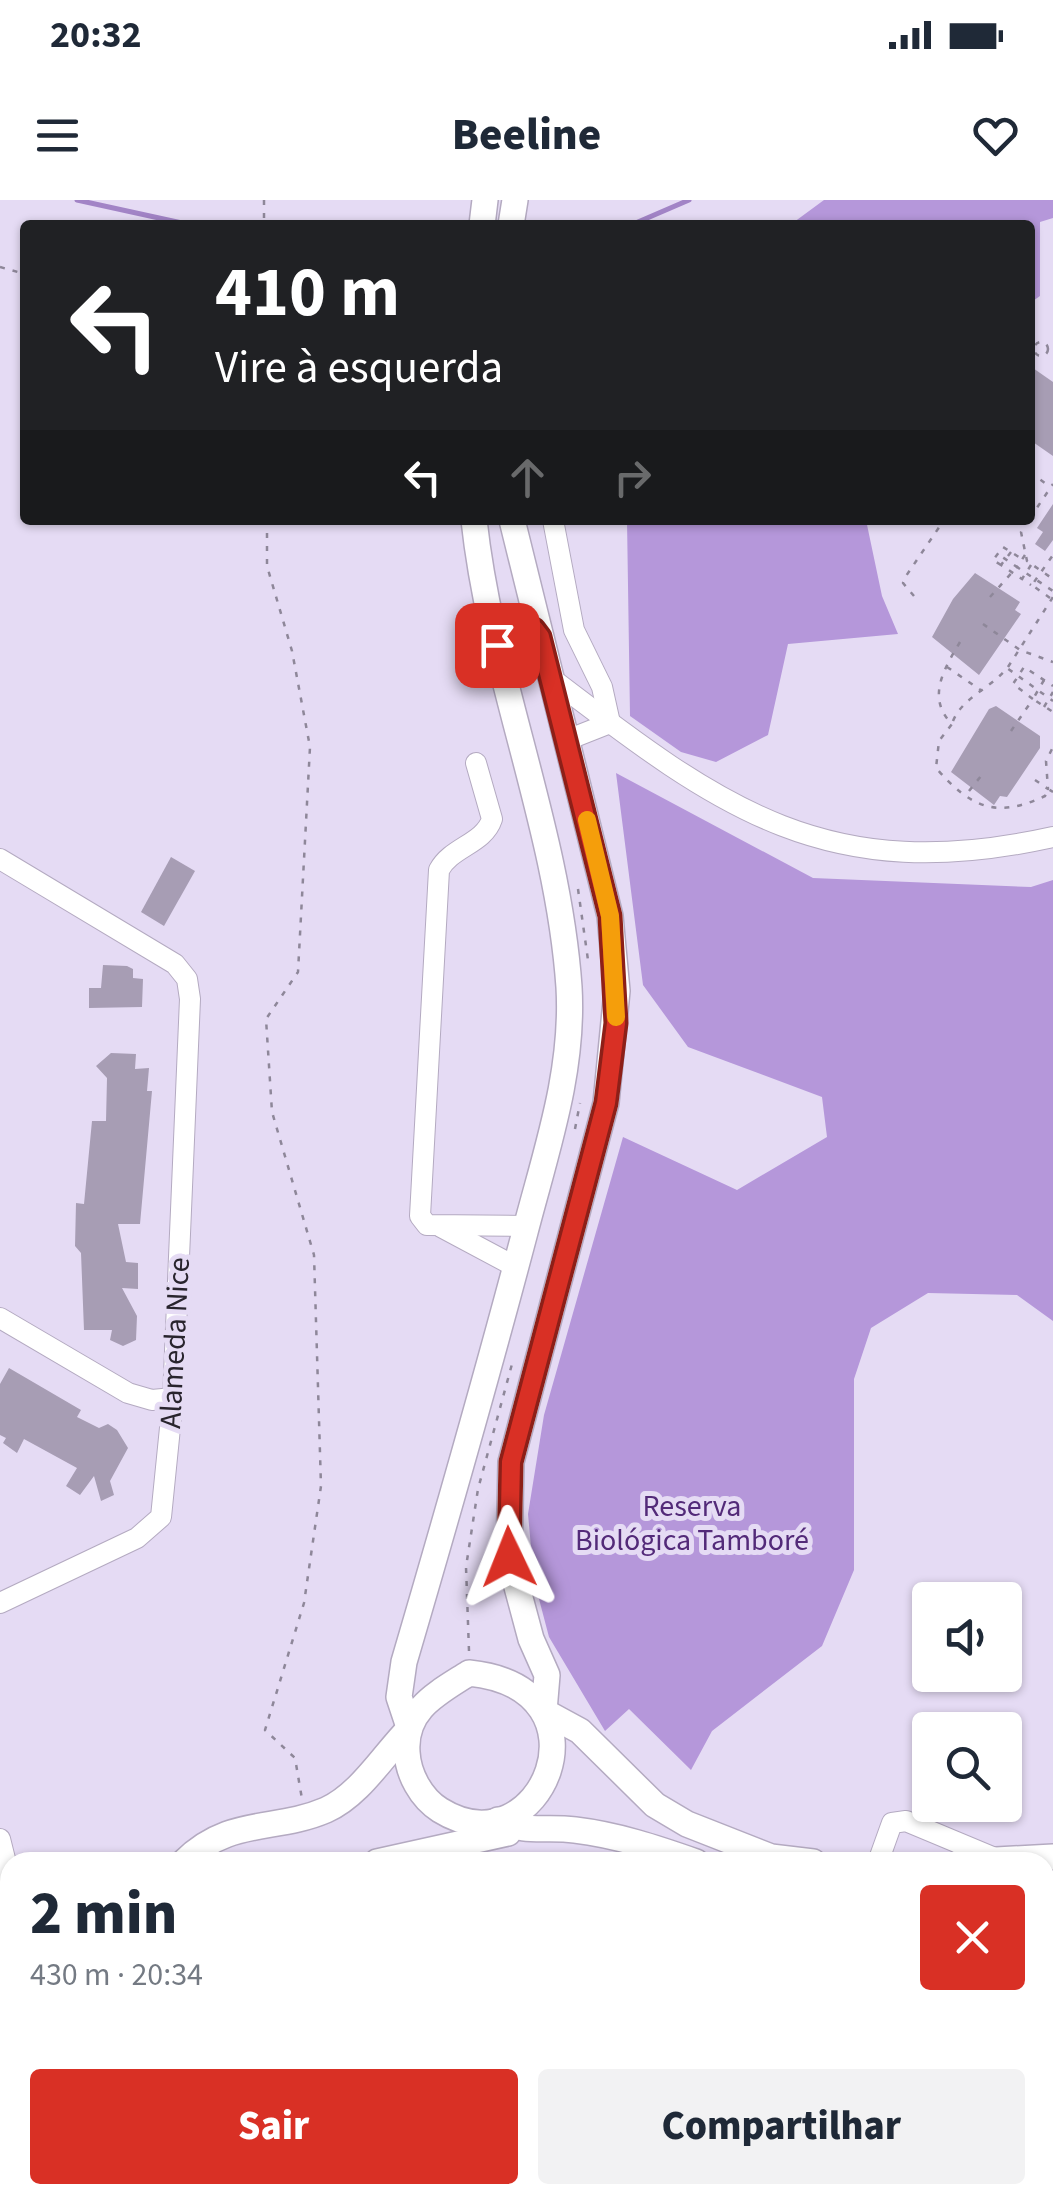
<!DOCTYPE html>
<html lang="pt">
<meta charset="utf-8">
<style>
body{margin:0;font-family:"Source Sans 3",sans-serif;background:#f2f2f3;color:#1f2937;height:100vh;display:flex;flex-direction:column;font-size:38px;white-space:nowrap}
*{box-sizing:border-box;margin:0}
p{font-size:32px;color:#747a83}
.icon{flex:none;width:55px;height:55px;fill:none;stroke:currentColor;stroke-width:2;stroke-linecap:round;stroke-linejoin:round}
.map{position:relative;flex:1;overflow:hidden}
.drawer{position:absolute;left:0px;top:1652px;width:1055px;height:352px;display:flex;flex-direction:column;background:#fff;border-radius:30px 30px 0 0;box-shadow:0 2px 8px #0004}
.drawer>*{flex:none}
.guide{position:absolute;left:20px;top:20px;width:1015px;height:305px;border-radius:10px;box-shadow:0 2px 8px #0004;background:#202124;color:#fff;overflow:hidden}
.fabs{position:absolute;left:912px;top:1382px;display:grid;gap:20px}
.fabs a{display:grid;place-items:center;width:110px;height:110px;border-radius:10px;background:#fff;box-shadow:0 2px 8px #0004;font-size:50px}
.pin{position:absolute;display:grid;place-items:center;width:85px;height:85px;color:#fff;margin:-42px;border-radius:20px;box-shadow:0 5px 15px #0006}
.me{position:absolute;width:110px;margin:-55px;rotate:358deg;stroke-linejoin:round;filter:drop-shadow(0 0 8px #0008)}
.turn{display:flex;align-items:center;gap:35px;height:210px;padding:0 30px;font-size:45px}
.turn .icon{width:130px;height:130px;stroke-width:2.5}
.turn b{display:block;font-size:70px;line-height:85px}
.lanes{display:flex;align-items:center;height:95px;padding:0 30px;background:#0003;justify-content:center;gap:50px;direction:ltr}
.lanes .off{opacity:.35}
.round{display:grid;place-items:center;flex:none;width:105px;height:105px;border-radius:10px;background:#f2f2f3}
.head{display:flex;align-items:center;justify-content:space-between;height:170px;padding:0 30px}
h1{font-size:60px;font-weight:800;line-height:75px}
.primary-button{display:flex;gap:20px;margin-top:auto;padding:20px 30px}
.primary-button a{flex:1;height:115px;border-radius:10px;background:#d93025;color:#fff;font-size:40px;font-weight:800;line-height:115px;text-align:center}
.primary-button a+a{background:#f2f2f3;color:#1f2937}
.status{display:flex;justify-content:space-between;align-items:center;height:70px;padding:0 50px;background:#fff;direction:ltr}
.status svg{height:28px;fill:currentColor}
header{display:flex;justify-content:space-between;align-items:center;height:130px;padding:0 30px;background:#fff;font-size:45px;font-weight:800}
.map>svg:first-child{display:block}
.green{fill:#d1bbee}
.forest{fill:#b597da}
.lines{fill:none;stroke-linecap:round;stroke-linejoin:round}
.stream{stroke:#a284c6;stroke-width:5}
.building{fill:#a79db4}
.minor-casing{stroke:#b4aac1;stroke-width:22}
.major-casing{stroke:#b4aac1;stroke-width:28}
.path{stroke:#8e8799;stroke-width:2.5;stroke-dasharray:5 8;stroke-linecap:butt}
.minor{stroke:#fff;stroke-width:20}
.major{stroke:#fff;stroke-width:25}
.route-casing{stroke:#8d1f18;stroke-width:25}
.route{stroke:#d93025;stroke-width:18}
.slow{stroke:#f59e0b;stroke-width:18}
.labels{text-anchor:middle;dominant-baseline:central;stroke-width:10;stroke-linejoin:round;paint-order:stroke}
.street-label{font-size:30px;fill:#28242d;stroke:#e5dbf4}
.park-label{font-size:30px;fill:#532a79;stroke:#e5dbf4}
</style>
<div class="status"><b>20:32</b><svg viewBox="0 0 49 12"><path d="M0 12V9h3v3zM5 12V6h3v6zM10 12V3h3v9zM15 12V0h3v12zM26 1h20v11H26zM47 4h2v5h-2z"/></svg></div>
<header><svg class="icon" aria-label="menu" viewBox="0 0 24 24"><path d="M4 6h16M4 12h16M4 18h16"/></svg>Beeline<svg class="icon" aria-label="heart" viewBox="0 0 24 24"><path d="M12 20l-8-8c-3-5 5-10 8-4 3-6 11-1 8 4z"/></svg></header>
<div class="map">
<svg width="1053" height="2004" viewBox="0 0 1053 2004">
<rect width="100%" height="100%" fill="#e5dbf4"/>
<!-- green -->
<path class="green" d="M0 1665 10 1702V1811L0 1822Z"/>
<!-- forest -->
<g class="forest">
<path d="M824 0H1053V18L1040 22V96L1030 103V25H790Z"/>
<path d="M627 320H866L882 396 898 434 788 444 768 535 716 562 681 552 630 516Z"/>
<path d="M616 573 813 678 1031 687 1053 680V1121L1017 1095 928 1093 871 1128 854 1179V1370L822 1446 712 1531 691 1570 629 1509 605 1531 549 1437 534 1380 528 1314 544 1215 623 937 737 990 827 937 822 897 688 847 643 785Z"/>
<path d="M323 1995H519L516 2004H323Z"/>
</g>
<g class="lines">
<!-- stream -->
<g class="stream">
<path d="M77 0 191 25"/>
<path d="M631 25 689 0"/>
</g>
</g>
<!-- building -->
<g class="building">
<path d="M1030 166 1053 182V256L1030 240Z"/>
<path d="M1053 304V340L1045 351 1035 344 1043 332 1037 328Z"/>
<path d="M975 373 1020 402 1015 410 1021 414 979 475 932 437 953 399Z"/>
<path d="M996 506 1040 536V548L1007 597 1000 596 994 605 951 572 989 509Z"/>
<path d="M171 657 195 671 164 726 141 712Z"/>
<path d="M103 765 127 766 133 769V778L143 779 142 807 89 808V788H101Z"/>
<path d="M111 853 136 854 135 869 149 868 147 891H152L140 1024H118L126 1062 138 1063V1089L122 1088 137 1116 136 1140 123 1146 110 1140 112 1130H84L81 1053 75 1046 76 1003 84 1004 92 921H106L107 878 96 866Z"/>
<path d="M9 1168 81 1210 77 1217 99 1228 108 1224 117 1230 128 1248 110 1281 114 1295 101 1301 94 1276 80 1295 66 1286 77 1268 24 1239 17 1253 3 1243 6 1238 0 1235V1184Z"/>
</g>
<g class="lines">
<!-- minor casing -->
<g class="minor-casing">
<g id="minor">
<path d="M553 320 574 430 602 487 610 523"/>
<path d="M551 478C723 610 828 687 1053 637"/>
<path d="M567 540 610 523"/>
<path d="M476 563 492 619C484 644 451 647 439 670L420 1016 427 1025 527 1026"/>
<path d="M0 659 175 764 187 779 190 799 173 1198 161 1317 137 1338 0 1403"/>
<path d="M441 1027 516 1067"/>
<path d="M0 1118 128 1193 152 1200 173 1198"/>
<path d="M0 1639 10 1679"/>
<path d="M878 1662 892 1623 906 1621 997 1659"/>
<path d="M1045 1760 1053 1765"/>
<path d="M0 1833 10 1822"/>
<path d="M31 1995 49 2004"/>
<path d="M71 2004 87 1995"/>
<path d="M116 2004V1995"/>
<path d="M159 2004V1995"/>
</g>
</g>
<!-- major casing -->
<g class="major-casing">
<g id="major">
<path d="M482 25 485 0"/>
<path d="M511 25 515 0"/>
<path d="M512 320 610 716 617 791 606 903 511 1262 509 1357 531 1439 547 1475 544 1511"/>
<path d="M469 1473C618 1488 541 1673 440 1610 421 1598 408 1574 407 1552 404 1509 438 1493 469 1473Z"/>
<path d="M545 1512 580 1531 655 1605 687 1624 771 1657 813 1662"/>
<path d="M409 1527 399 1497 404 1462C446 1319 487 1176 525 1032 546 951 574 872 569 787 558 628 491 478 474 320"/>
<path d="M498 1620C527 1634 544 1626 575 1630 617 1635 656 1648 696 1662"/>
<path d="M184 1662C229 1617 275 1632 326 1610 360 1595 384 1554 409 1529"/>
<path d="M377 1662 508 1633"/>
<path d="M960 1662 1053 1657"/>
<path d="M1045 1693H1053"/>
<path d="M0 1944 10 1946"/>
<path d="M0 1963 10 1965"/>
</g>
</g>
<!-- path -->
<g class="path">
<path d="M264 0V25"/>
<path d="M0 67 25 74"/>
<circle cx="1041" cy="149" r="7"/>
<path d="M1030 259V260"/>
<path d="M1030 272 1049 286"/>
<path d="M1030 318 1053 284"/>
<path d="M267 320V366L292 451 310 547 298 772 266 819 272 912 314 1055 321 1286 304 1403 265 1530 295 1558 302 1599"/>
<path d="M977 320H983"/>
<path d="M1027 320 1021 332 1027 361 1053 379"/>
<path d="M1011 352 1001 365 1022 379"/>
<path d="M1025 355 1017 367 1053 391"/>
<path d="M1001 365 993 360 1003 347 1022 359"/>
<path d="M1031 365 1022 379 1031 385"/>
<path d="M914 396 903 383 906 376 944 320"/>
<path d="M990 397 1017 367 998 354"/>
<path d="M1050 398 1032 385 1053 355"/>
<path d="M983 424 1020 450 1053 462"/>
<path d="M960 442C944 469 926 498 952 524L939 541 936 568C971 608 996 619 1045 596L1048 589 1053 592"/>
<path d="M947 467 982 491"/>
<path d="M1008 467 1053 397"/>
<path d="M1044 480 1033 499 1053 512"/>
<path d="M1044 507 1053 492"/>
<path d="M953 521C963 497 990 489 1007 468L1053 501"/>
<path d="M1011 531 1033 499 1013 484 1024 467 1053 486"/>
<path d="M1035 580 1048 589 1046 561 1052 549"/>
<path d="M969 591 981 576"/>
<path d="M578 689 588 760"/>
<path d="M575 929 580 903"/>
<path d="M469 1451 466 1367 478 1289 512 1164"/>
<path d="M256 2004 257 1995"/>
</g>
<!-- minor -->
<use href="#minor" class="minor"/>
<!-- major -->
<use href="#major" class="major"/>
</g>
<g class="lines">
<!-- route casing -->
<g class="route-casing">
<path id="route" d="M497 445C506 431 517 420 534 429L540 437 610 716 616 823 606 903 511 1262 509 1357"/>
</g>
<!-- route -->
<use href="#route" class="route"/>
<!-- slow -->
<path class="slow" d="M587 620 610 716 616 817"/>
</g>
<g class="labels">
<!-- street labels -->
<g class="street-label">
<text transform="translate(175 1143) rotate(-87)">Alameda Nice</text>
</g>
<!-- park labels -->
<g class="park-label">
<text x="692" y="1306">Reserva<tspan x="692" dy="34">Biológica Tamboré</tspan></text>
</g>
</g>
</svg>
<div class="fabs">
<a><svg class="icon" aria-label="sound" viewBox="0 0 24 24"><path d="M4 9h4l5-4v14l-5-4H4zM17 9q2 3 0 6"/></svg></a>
<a><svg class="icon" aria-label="search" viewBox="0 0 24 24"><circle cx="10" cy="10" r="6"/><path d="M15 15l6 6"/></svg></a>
</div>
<div class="pin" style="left:497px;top:445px;background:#d93025"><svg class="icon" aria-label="arrive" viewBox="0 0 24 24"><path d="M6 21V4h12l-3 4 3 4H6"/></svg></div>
<svg class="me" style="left:509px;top:1357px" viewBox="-20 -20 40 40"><path d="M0-17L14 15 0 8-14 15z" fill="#d93025" stroke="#fff" stroke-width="4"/></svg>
<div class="guide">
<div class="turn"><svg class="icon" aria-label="left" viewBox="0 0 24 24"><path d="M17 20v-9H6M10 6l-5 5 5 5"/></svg><div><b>410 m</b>Vire à esquerda</div></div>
<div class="lanes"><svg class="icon" aria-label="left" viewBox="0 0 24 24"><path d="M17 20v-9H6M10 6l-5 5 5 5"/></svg><svg class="icon off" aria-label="ahead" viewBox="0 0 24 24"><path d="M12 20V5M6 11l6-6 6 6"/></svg><svg class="icon off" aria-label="right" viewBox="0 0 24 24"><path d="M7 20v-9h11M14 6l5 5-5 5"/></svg></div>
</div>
<section class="drawer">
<div class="head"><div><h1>2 min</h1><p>430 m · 20:34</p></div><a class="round" style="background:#d93025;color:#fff"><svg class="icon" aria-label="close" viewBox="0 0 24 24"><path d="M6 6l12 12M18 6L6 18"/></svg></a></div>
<div class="primary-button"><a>Sair</a><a>Compartilhar</a></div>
</section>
</div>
